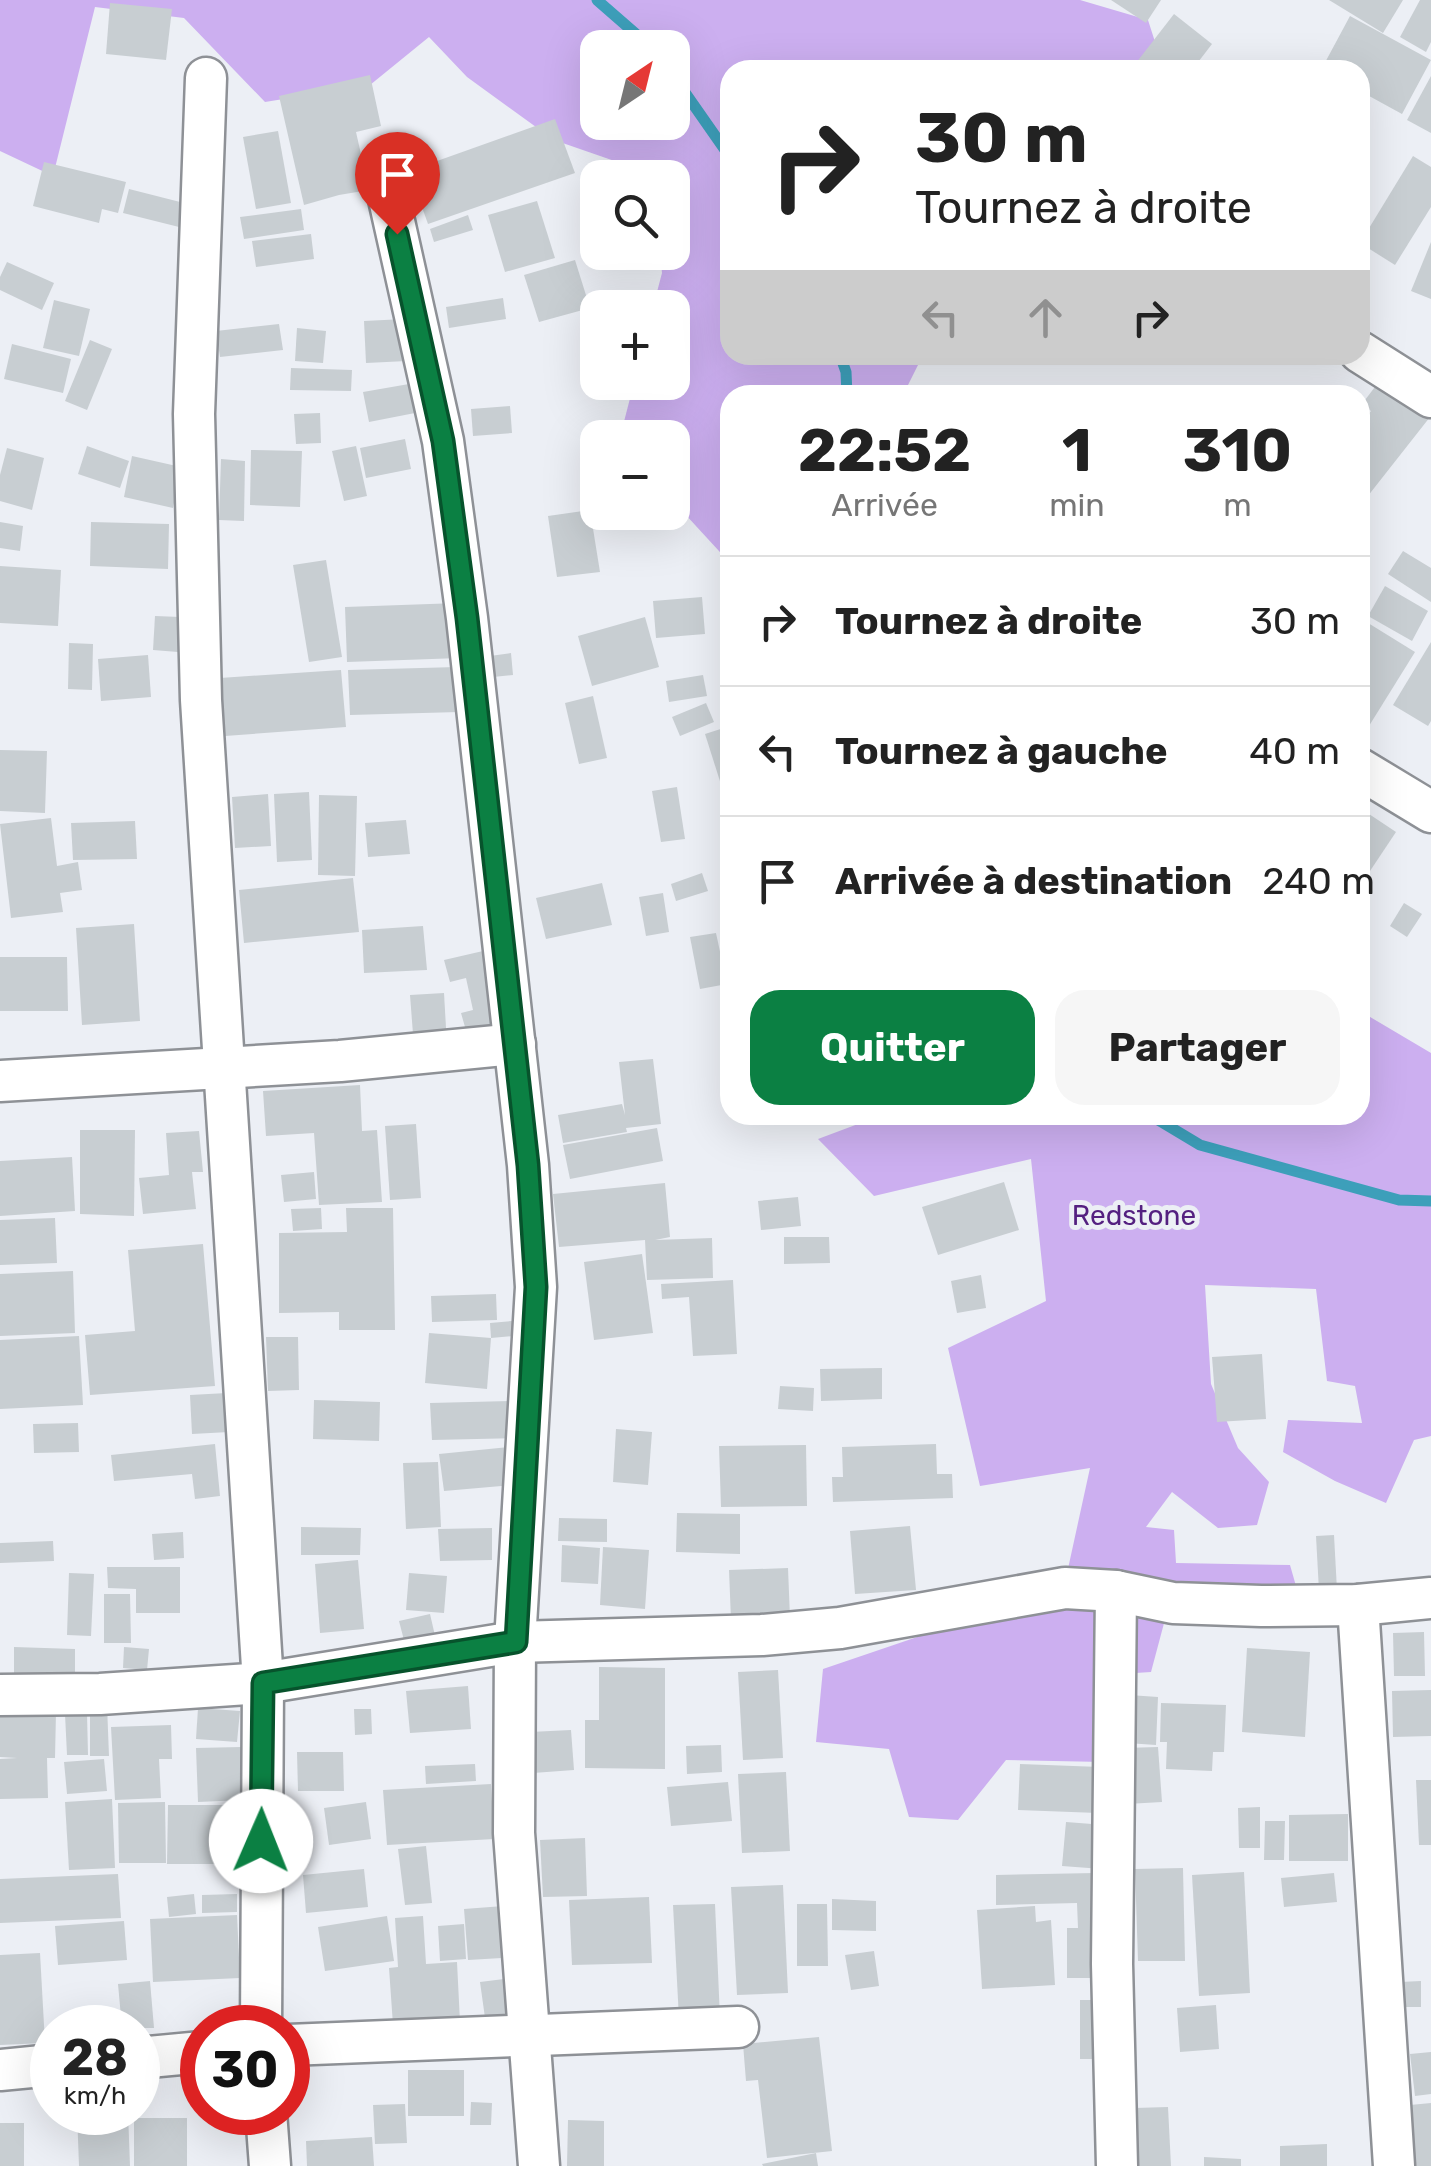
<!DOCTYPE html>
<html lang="fr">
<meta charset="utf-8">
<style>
body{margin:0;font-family:Rubik,sans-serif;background:#f6f6f6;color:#222;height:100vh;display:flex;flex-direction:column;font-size:38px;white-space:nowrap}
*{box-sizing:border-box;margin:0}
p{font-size:32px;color:#767676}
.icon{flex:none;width:55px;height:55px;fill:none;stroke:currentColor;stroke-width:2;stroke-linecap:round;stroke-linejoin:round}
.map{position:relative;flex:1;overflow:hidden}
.details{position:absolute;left:720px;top:385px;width:650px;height:740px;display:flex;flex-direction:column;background:#fff;border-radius:30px;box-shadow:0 10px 40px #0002}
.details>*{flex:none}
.banner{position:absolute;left:720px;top:60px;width:650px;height:305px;border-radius:30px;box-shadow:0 10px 40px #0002;background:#fff;color:#222;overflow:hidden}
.needle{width:65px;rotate:35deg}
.tools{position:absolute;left:580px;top:30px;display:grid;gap:20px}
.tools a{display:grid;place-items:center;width:110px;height:110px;border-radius:20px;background:#fff;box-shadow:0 10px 40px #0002;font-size:50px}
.speed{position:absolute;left:30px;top:2005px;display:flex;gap:20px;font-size:50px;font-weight:700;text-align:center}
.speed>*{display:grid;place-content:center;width:130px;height:130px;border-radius:50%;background:#fff;box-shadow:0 10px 40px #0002;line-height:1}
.speed small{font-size:25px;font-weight:400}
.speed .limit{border:15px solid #d22;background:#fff;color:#111}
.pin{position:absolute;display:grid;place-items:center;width:85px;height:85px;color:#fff;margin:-102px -42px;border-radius:50% 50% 50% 0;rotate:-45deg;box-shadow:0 0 10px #0007}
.pin .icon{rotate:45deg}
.me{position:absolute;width:110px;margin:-55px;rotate:1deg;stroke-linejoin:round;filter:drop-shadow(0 0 8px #0008)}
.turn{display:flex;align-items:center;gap:35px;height:210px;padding:0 30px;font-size:45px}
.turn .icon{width:130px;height:130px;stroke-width:2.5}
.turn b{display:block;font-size:70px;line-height:85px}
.lanes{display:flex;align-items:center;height:95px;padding:0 30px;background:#0003;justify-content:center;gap:50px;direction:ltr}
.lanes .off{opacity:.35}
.eta{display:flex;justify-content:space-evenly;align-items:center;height:170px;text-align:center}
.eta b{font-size:60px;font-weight:700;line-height:70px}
.action{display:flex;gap:20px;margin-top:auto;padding:20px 30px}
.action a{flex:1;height:115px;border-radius:30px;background:#0b8043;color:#fff;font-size:40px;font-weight:700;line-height:115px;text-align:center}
.action a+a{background:#f6f6f6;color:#222}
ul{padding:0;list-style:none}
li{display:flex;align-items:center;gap:30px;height:130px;padding:0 30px;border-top:2px solid #e0e0e0}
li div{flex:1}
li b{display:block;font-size:38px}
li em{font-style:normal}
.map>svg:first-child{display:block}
.green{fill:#ccaff0;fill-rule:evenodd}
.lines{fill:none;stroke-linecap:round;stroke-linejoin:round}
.stream{stroke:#3d9fba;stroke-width:11}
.building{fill:#c8ced2}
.street-casing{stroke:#8e9196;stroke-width:45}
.street{stroke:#fff;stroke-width:40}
.route-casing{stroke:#07532c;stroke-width:25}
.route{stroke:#0b8043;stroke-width:18}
.labels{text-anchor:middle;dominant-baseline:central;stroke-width:10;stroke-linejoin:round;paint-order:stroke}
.park-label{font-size:28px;fill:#542080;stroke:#eceff5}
</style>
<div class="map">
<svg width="1431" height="2166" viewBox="0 0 1431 2166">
<rect width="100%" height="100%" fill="#eceff5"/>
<!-- green -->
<g class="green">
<path d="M0 0H1080L1148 20 1164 70H730V355H923L903 395H730V563L673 501 672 438 620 437 634 383 672 382V308L653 307 662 273 660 253 672 252V178L653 177 652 174 554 140 467 77 429 37 370 85 265 102 184 18 95 7 53 176 0 151ZM598 48H672V122H598Z"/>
<path d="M1360 1011 1431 1053V1436L1414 1440 1386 1503 1335 1481 1283 1452 1288 1420 1362 1423 1355 1386 1327 1381 1316 1289 1205 1285 1211 1384 1238 1448 1269 1482 1257 1525 1218 1528 1172 1492 1146 1527 1174 1530 1176 1563 1290 1565 1300 1600 1171 1597 1151 1672 1120 1674 1104 1762 1006 1760 958 1820 909 1817 889 1749 816 1742 823 1669 1064 1587 1090 1468 980 1486 948 1348 1046 1301 1031 1159 874 1196 818 1139 882 1115H1360Z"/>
</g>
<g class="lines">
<!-- stream -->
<g class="stream">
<path d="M597 0 652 48"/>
<path d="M672 74 730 157"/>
<path d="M840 355 846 372 847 395"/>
<path d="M1150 1115 1200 1145 1399 1200 1431 1201"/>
</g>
</g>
<!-- building -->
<g class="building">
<path d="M1111 0H1161L1146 23Z"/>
<path d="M1329 0H1403L1383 33Z"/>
<path d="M1420 0H1431V42L1426 52 1400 37Z"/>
<path d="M110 3 172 9 166 60 106 54Z"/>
<path d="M1174 14 1212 44 1192 70H1145L1136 63Z"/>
<path d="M1350 16 1431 60 1402 114 1360 91V70H1321Z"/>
<path d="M370 75 381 126 356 132 369 190 339 195 304 205 279 96Z"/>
<path d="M1431 76V133L1407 120Z"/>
<path d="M555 119 575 173 428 224 409 171Z"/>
<path d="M278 131 291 203 256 209 243 137Z"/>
<path d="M1413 156 1431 167V207L1395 265 1360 243Z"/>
<path d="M44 162 126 182 118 213 102 209 99 223 33 206Z"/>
<path d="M129 189 188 204 183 228 123 213Z"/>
<path d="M537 201 555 258 505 272 488 215Z"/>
<path d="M301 209 304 230 244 239 240 217Z"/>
<path d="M468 215 473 230 434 242 430 229Z"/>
<path d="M311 234 314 259 256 267 252 241Z"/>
<path d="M1431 242V299L1411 291Z"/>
<path d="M575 260 590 308 539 322 524 275Z"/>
<path d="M7 262 54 283 42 310 0 290V277Z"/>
<path d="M503 298 506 319 449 328 446 307Z"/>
<path d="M54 300 90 309 79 356 43 348Z"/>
<path d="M404 319 407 361 366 363 364 321Z"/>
<path d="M279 324 283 350 220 357 216 331Z"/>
<path d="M297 328 326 331 323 363 295 361Z"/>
<path d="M90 340 112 349 87 410 65 401Z"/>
<path d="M12 344 71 359 63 393 4 379Z"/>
<path d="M291 368 352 370 351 391 290 390Z"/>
<path d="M1381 379 1430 417 1360 506V425L1371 411 1362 404Z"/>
<path d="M409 384 415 413 369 422 363 392Z"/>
<path d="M510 406 512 433 473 436 471 409Z"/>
<path d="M320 413 321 443 296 444 294 414Z"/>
<path d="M405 439 411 469 366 478 360 448Z"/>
<path d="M87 446 129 461 120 488 78 474Z"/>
<path d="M356 446 367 496 344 501 332 451Z"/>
<path d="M7 448 44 458 32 510 0 501V475Z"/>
<path d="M251 450 302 451 300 507 250 505Z"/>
<path d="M132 456 181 467 173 508 124 497Z"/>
<path d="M221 459 245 461 244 521 219 520Z"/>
<path d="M590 510 600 572 557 577 548 516Z"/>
<path d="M0 522 23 526 20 551 0 548Z"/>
<path d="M91 522 169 524 168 569 90 566Z"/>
<path d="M1403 551 1431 568V602L1388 574Z"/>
<path d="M326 560 342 657 309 662 293 565Z"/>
<path d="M0 566 61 570 58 626 0 623Z"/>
<path d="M1385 586 1428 611 1412 641 1368 616Z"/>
<path d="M702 597 705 634 656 638 653 601Z"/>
<path d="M458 603 460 658 347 662 345 607Z"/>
<path d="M155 616 180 617 178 652 153 650Z"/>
<path d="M645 617 659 667 592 686 578 636Z"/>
<path d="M1360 618 1415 652 1364 734 1360 732Z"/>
<path d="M1431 642V721L1428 726 1393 705Z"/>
<path d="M69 643 93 644 92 690 68 689Z"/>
<path d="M511 653 513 675 493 677 490 656Z"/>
<path d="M148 655 151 697 101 701 98 659Z"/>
<path d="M457 667 459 712 350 715 348 670Z"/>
<path d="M341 670 346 727 225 736 220 678Z"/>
<path d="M703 675 707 696 669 702 666 681Z"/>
<path d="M593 696 607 758 579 764 565 703Z"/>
<path d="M706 703 714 722 680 736 672 717Z"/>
<path d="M730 726V796L725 797 705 734Z"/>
<path d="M0 750 47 751 45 813 0 811Z"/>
<path d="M677 787 685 839 661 842 652 791Z"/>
<path d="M309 792 312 860 277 862 274 794Z"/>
<path d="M268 794 271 846 235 848 232 797Z"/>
<path d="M319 795 357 796 355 876 318 875Z"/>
<path d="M1360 808 1396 832 1360 886Z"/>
<path d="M51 818 57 866 78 862 82 890 60 893 63 912 11 918 0 824Z"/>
<path d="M406 820 410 854 368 857 365 823Z"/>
<path d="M135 821 137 859 73 860 71 823Z"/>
<path d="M702 873 708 891 676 901 671 884Z"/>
<path d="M353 878 359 932 244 943 239 890Z"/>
<path d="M602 883 612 925 546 939 536 898Z"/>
<path d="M663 893 669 932 646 936 639 897Z"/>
<path d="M1404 903 1422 914 1407 937 1390 926Z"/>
<path d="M134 924 140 1021 82 1025 76 928Z"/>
<path d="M423 926 427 970 364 973 362 930Z"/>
<path d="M716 933 727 984 700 989 690 937Z"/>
<path d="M483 951 500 1026 467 1034 461 1013 473 1010 466 978 450 982 444 960Z"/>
<path d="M0 957H67L68 1011H0Z"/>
<path d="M444 993 447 1045 414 1047 410 995Z"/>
<path d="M653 1059 661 1124 626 1128 627 1132 563 1143 558 1115 622 1104 625 1115 619 1062Z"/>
<path d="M360 1085 362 1131 377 1130 382 1202 319 1205 314 1133 266 1136 263 1091Z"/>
<path d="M416 1124 421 1198 390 1200 385 1126Z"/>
<path d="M657 1128 663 1161 570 1179 563 1145Z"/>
<path d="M80 1130H135L134 1216 80 1214Z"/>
<path d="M199 1131 203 1172H192L196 1209 143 1214 139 1178 169 1175 166 1133Z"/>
<path d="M72 1157 75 1211 0 1216V1161Z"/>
<path d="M314 1172 316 1199 284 1202 281 1175Z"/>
<path d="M1004 1182 1019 1230 938 1255 922 1207Z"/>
<path d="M665 1183 670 1237 655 1240 712 1238 713 1278 647 1280 645 1240 559 1247 553 1194Z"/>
<path d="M798 1197 801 1226 761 1230 758 1201Z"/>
<path d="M321 1208 322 1229 293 1231 291 1209Z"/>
<path d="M346 1208H393L395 1330H339V1312L279 1313V1233L347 1232Z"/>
<path d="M55 1218 57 1263 0 1265V1220Z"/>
<path d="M784 1237H829L830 1263 784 1264Z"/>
<path d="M203 1244 215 1386 90 1395 85 1335 135 1331 128 1250Z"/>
<path d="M642 1254 653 1333 594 1340 584 1262Z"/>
<path d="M73 1271 75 1333 0 1336V1274Z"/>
<path d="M981 1275 986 1308 957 1313 951 1281Z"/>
<path d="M733 1280 737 1354 693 1356 689 1297 662 1299 661 1284Z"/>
<path d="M496 1294 497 1320 432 1322 431 1296Z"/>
<path d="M512 1321 514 1336 491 1338 490 1323Z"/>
<path d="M429 1333 491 1338 487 1389 425 1383Z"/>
<path d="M79 1336 83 1405 0 1409V1340Z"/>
<path d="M266 1337H298L299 1390 268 1391Z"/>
<path d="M1262 1354 1266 1419 1217 1422 1212 1357Z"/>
<path d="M882 1368V1399L821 1401 820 1369Z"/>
<path d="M780 1386 814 1388 813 1411 778 1409Z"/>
<path d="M227 1393 229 1432 192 1434 190 1395Z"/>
<path d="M314 1400 380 1402 379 1441 313 1439Z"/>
<path d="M514 1401 516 1438 432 1440 430 1403Z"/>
<path d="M78 1423 79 1452 34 1453 33 1424Z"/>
<path d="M616 1429 652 1432 648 1485 613 1482Z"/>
<path d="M215 1444 220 1496 195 1499 192 1474 114 1481 111 1455Z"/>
<path d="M936 1444 937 1474H952L953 1498 833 1502 832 1477H843L842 1447Z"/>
<path d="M806 1445 807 1506 721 1507 719 1446Z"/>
<path d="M509 1447 513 1485 444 1491 439 1454Z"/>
<path d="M438 1462 441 1527 406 1529 403 1463Z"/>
<path d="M677 1513 740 1514V1554L676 1552Z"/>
<path d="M559 1518 607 1519V1542L558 1541Z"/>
<path d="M910 1526 916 1590 855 1594 850 1531Z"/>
<path d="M301 1527 361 1528 360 1555H301Z"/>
<path d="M492 1528V1560L440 1561 438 1529Z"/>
<path d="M183 1532 184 1558 154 1560 152 1534Z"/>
<path d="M1334 1535 1337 1590 1319 1591 1316 1536Z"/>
<path d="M53 1541 54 1561 0 1563V1543Z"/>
<path d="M562 1545 600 1548 598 1584 561 1582Z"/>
<path d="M603 1547 649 1550 645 1609 600 1605Z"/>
<path d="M358 1560 364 1629 320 1633 315 1564Z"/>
<path d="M107 1567H180V1613H136V1589L108 1588Z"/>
<path d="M788 1568 790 1618 731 1620 729 1570Z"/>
<path d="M69 1573 94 1574 91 1636 67 1635Z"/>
<path d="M409 1573 447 1576 444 1613 406 1610Z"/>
<path d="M104 1594H130L131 1643H104Z"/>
<path d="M430 1614 436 1640 406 1648 399 1621Z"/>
<path d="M1424 1632 1425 1676H1394L1393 1633Z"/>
<path d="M14 1647 75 1649V1677L14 1675Z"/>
<path d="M124 1647 149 1649 147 1670 123 1668Z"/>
<path d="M1247 1648 1310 1652 1305 1737 1242 1732Z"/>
<path d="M599 1667 665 1668V1769L585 1768V1720H599Z"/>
<path d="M778 1670 783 1758 743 1760 738 1672Z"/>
<path d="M468 1686 471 1729 410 1733 406 1691Z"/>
<path d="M1431 1690V1736L1393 1737 1392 1691Z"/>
<path d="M1129 1695 1158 1697 1156 1745 1127 1743Z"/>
<path d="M1161 1703 1226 1705 1224 1752H1213L1212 1771 1166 1769 1167 1742H1160Z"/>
<path d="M90 1705H107L109 1756H90Z"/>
<path d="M198 1708 240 1711 237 1742 196 1739Z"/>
<path d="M354 1709H371L372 1734 355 1735Z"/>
<path d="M0 1711 56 1712 55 1758H47L48 1798 0 1799V1759L17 1758 0 1757Z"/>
<path d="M87 1713 88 1755H67L65 1714Z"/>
<path d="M171 1725 172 1759H159L161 1798 115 1800 111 1727Z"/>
<path d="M571 1730 574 1770 533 1773 530 1732Z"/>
<path d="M721 1745 722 1772 687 1774 686 1746Z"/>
<path d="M241 1747 243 1800 198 1802 196 1748Z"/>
<path d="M1158 1747 1162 1802 1127 1804 1124 1748Z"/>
<path d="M297 1752H343L344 1791H298Z"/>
<path d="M104 1759 107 1791 67 1794 64 1762Z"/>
<path d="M475 1764 476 1781 426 1784 425 1766Z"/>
<path d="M1020 1764 1100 1767 1098 1813 1018 1810Z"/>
<path d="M786 1772 790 1851 742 1853 738 1774Z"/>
<path d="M1416 1780H1431V1845H1419Z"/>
<path d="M728 1782 732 1821 671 1826 667 1787Z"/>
<path d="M491 1784 494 1839 387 1845 383 1790Z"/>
<path d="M112 1799 115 1868 69 1870 65 1802Z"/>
<path d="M165 1802 166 1863H119L118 1803Z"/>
<path d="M366 1802 371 1839 329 1845 324 1808Z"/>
<path d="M168 1805H233V1864H167Z"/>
<path d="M1260 1807V1848H1239L1238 1808Z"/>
<path d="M1348 1814V1861H1289V1815Z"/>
<path d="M1265 1821H1285L1284 1860H1264Z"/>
<path d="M1066 1822 1105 1825 1102 1869 1062 1866Z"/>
<path d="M585 1838 587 1896 543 1897 540 1840Z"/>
<path d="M426 1846 432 1903 405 1905 398 1849Z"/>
<path d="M1183 1868 1185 1961H1138L1135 1869Z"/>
<path d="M364 1869 368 1907 306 1913 303 1875Z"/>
<path d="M1244 1872 1250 1993 1199 1996 1192 1875Z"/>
<path d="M1095 1873 1098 1978H1067V1928H1078L1077 1903 996 1905V1875Z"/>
<path d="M1334 1873 1337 1902 1284 1907 1281 1878Z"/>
<path d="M118 1874 121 1918 0 1923V1879Z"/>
<path d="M783 1885 788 1993 737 1995 731 1887Z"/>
<path d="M194 1894 196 1914 169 1917 167 1897Z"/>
<path d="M237 1894V1912L202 1913V1895Z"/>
<path d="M649 1897 652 1963 572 1965 569 1900Z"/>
<path d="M832 1899 876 1901V1931L832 1930Z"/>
<path d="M715 1904 720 2018 679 2019 673 1905Z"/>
<path d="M797 1904H827L828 1966H797Z"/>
<path d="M518 1905 521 1957 468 1960 464 1909Z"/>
<path d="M1035 1906 1036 1922 1051 1920 1055 1985 982 1989 977 1910Z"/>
<path d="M237 1915 240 1978 153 1982 150 1919Z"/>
<path d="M387 1916 394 1961 325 1971 318 1927Z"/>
<path d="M423 1916 426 1964 457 1962 460 2022 393 2025 389 1968 398 1967 395 1918Z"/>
<path d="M124 1921 127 1960 58 1965 55 1926Z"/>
<path d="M464 1924 466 1959 440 1961 438 1926Z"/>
<path d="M874 1951 879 1986 851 1990 845 1955Z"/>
<path d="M40 1953 45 2043 0 2045V1955Z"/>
<path d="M513 1978 519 2021 486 2025 480 1982Z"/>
<path d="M150 1981 154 2028H122L118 1984Z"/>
<path d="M1421 1981V2007H1401L1400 1982Z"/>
<rect x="1080" y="2000" width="27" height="59"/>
<path d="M1216 2005 1219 2049 1180 2052 1177 2008Z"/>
<path d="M118 2015 119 2028H81L80 2017Z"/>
<path d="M819 2037 832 2151 767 2158 758 2080 746 2081 743 2044Z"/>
<path d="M1431 2052V2094L1415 2096 1410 2054Z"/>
<rect x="408" y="2070" width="56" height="46"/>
<path d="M471 2102 492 2103 491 2125H470Z"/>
<path d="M1431 2103V2166H1416L1410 2105Z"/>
<path d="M405 2104 407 2143 375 2144 373 2105Z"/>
<path d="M1168 2107 1171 2166H1138L1135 2108Z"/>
<path d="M77 2112H128L130 2166H79Z"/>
<rect x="134" y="2118" width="53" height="48"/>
<path d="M568 2120 604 2121V2166H567Z"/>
<rect x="0" y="2123" width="24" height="43"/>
<path d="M372 2137 374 2166H307L306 2141Z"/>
<path d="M1327 2144V2166H1280V2146Z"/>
<path d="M816 2153 818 2166H763L762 2164Z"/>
<path d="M1204 2157 1241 2159V2166H1204Z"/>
</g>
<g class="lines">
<!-- street casing -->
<g class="street-casing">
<g id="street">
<path d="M206 78 194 414 201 700 263 1683 261 2028"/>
<path d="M389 199 443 441 467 618 528 1165 536 1287 515 1642 514 1833 539 2166"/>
<path d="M1360 352 1431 397"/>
<path d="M1360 769 1431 812"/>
<path d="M0 1081 340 1061 515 1044"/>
<path d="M1116 1591 1112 1964 1117 2166"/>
<path d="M1358 1605 1394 2166"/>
<path d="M0 1695 100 1694 263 1683 515 1642 762 1635 840 1628 1065 1588 1116 1591 1173 1603 1261 1606 1358 1605 1431 1598"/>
<path d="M288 2045 738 2027"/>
<path d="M138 2058 202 2052"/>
<path d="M0 2070 52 2065"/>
<path d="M266 2112 270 2166"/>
</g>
</g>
<!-- street -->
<use href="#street" class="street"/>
</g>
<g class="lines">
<!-- route casing -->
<g class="route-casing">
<path id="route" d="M261 1841 263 1683 516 1642 536 1287 528 1165 467 618 443 441 397 234"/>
</g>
<!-- route -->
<use href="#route" class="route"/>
</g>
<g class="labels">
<!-- park labels -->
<g class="park-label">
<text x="1134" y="1215">Redstone</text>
</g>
</g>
</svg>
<div class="tools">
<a><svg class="needle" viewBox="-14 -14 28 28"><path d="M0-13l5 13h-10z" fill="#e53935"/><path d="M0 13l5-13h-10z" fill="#767676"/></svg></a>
<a><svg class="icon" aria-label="search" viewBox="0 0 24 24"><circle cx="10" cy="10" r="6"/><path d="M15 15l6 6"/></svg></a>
<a>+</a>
<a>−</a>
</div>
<div class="speed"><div>28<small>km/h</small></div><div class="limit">30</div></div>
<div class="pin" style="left:397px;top:234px;background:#d93025"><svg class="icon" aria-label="arrive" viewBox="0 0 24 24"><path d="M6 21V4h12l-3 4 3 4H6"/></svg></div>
<svg class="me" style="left:261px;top:1841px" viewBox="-20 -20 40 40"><circle r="19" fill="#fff"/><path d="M0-13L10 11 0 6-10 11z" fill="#0b8043"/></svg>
<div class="banner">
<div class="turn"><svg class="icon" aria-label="right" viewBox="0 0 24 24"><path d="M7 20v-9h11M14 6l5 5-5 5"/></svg><div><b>30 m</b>Tournez à droite</div></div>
<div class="lanes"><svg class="icon off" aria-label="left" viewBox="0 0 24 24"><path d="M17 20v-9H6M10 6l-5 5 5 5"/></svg><svg class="icon off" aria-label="ahead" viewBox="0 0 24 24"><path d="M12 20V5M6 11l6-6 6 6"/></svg><svg class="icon" aria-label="right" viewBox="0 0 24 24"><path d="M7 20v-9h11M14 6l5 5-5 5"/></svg></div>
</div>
<section class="details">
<div class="eta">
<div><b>22:52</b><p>Arrivée</p></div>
<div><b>1</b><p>min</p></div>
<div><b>310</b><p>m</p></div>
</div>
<ul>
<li><svg class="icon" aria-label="right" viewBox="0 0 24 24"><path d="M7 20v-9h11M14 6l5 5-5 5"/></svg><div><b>Tournez à droite</b></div><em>30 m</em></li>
<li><svg class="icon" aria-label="left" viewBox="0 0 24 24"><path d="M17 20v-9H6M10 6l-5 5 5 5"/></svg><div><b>Tournez à gauche</b></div><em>40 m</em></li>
<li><svg class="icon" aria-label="arrive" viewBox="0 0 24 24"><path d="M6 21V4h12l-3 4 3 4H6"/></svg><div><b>Arrivée à destination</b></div><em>240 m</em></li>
</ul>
<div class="action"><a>Quitter</a><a>Partager</a></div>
</section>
</div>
